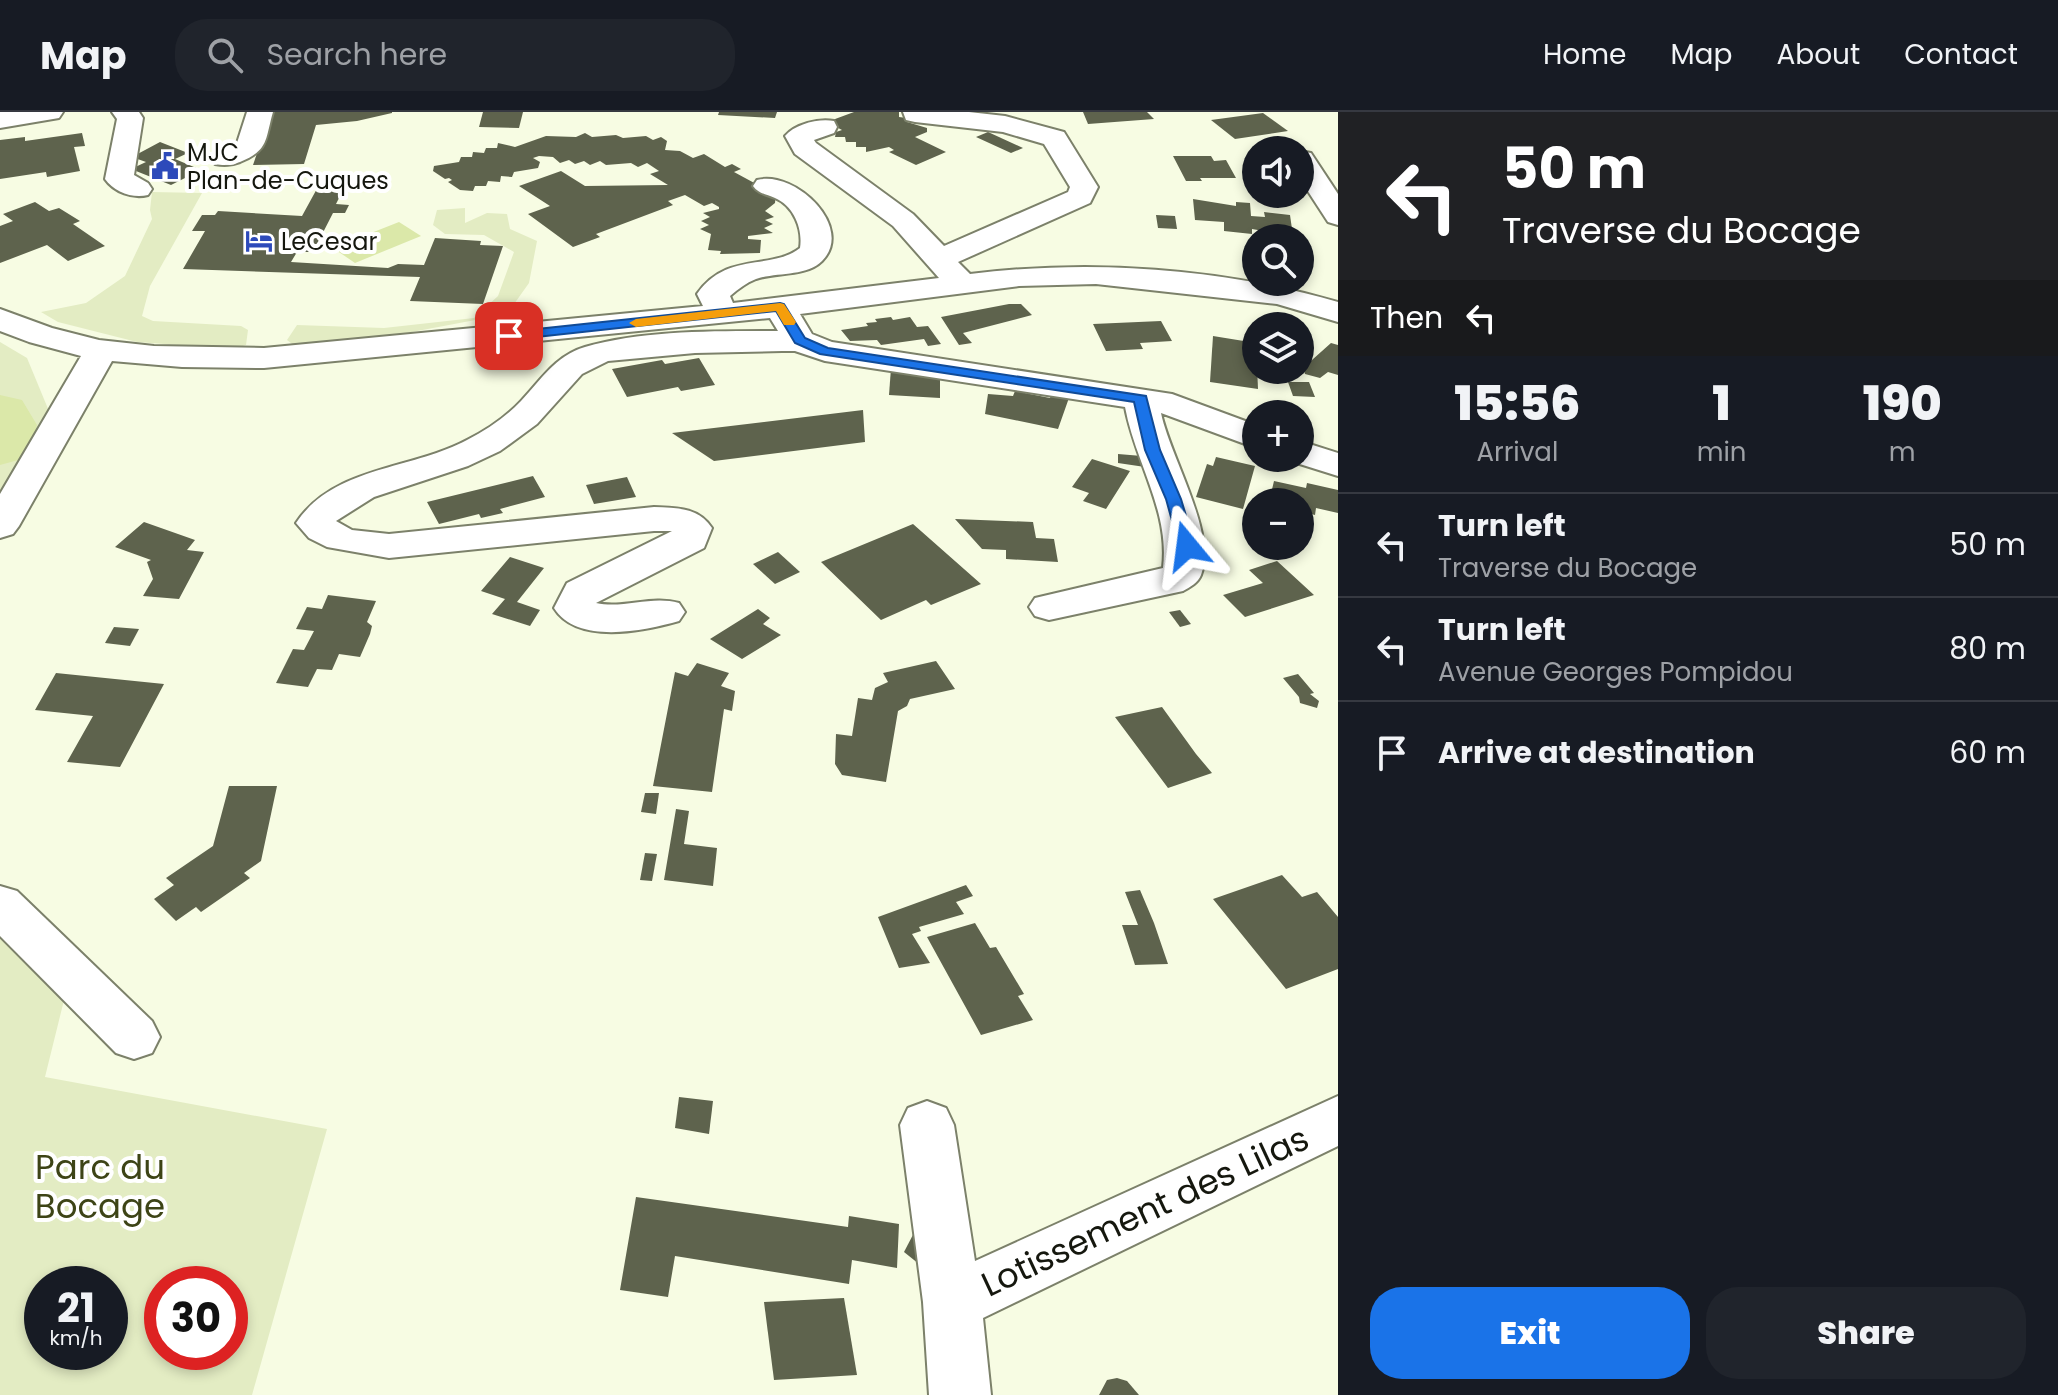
<!DOCTYPE html>
<meta charset="utf-8">
<style>
body{margin:0;font-family:Poppins,sans-serif;background:#20242c;color:#f1f3f6;height:100vh;display:flex;flex-direction:column;font-size:30px;white-space:nowrap}
*{box-sizing:border-box;margin:0}
p{font-size:26px;color:#9ea1a6}
.icon{flex:none;width:44px;height:44px;fill:none;stroke:currentColor;stroke-width:2;stroke-linecap:round;stroke-linejoin:round}
.map{position:relative;flex:1;overflow:hidden}
.sheet{display:flex;flex-direction:column;background:#171b24;width:720px}
.sheet>*{flex:none}
.banner{background:#202124;color:#fff;overflow:hidden}
.tools{position:absolute;left:1242px;top:24px;display:grid;gap:16px}
.tools a{display:grid;place-items:center;width:72px;height:72px;border-radius:50%;background:#171b24;box-shadow:0 4px 12px #0003;font-size:40px}
.speed{position:absolute;left:24px;top:1154px;display:flex;gap:16px;font-size:40px;font-weight:700;text-align:center}
.speed>*{display:grid;place-content:center;width:104px;height:104px;border-radius:50%;background:#171b24;box-shadow:0 4px 12px #0003;line-height:1}
.speed small{font-size:20px;font-weight:400}
.speed .limit{border:12px solid #d22;background:#fff;color:#111}
.pin{position:absolute;display:grid;place-items:center;width:68px;height:68px;color:#fff;margin:-34px;border-radius:16px;box-shadow:0 4px 12px #0006}
.me{position:absolute;width:88px;margin:-44px;rotate:344deg;stroke-linejoin:round;filter:drop-shadow(0 0 6px #0008)}
.turn{display:flex;align-items:center;gap:28px;height:168px;padding:0 32px;font-size:36px}
.turn .icon{width:104px;height:104px;stroke-width:2.5}
.turn b{display:block;font-size:56px;line-height:68px}
.then{display:flex;align-items:center;height:76px;padding:0 32px;background:#0003;gap:16px;font-size:30px}
.eta{display:flex;justify-content:space-evenly;align-items:center;height:136px;text-align:center}
.eta b{font-size:48px;font-weight:800;line-height:56px}
.button{display:flex;gap:16px;margin-top:auto;padding:16px 32px}
.button a{flex:1;height:92px;border-radius:32px;background:#1a73e8;color:#fff;font-size:32px;font-weight:800;line-height:92px;text-align:center}
.button a+a{background:#20242c;color:#f1f3f6}
ul{padding:0;list-style:none}
li{display:flex;align-items:center;gap:24px;height:104px;padding:0 32px;border-top:2px solid #363941}
li div{flex:1}
li b{display:block;font-size:30px}
li em{font-style:normal}
header{display:flex;align-items:center;gap:48px;box-sizing:border-box;height:112px;padding:0 40px;background:#171b24;border-bottom:2px solid #363941}
header strong{font-size:38px}
nav{display:flex;gap:44px;margin-inline-start:auto;font-size:28px}
.search{width:560px;height:72px;background:#20242c;display:flex;align-items:center;gap:20px;box-sizing:border-box;padding:0 28px;border-radius:32px;color:#9ea1a6;font-size:30px}
main{display:flex;flex:1;min-height:0}
.map>svg:first-child{display:block}
.green{fill:#e3ecc3;fill-rule:evenodd}
.water{fill:#dbe8a9}
.lines{fill:none;stroke-linecap:round;stroke-linejoin:round}
.river{fill:#dbe8a9;fill-rule:evenodd}
.building{fill:#5e634d}
.minor-casing{stroke:#7c816a;stroke-width:4}
.minor{fill:#fff;fill-rule:evenodd}
.route{fill:#1a73e8;stroke:#114b97;stroke-width:2}
.slow{fill:#f59e0b}
.labels{text-anchor:middle;dominant-baseline:central;stroke-width:8;stroke-linejoin:round;paint-order:stroke}
.far-poi-label{font-size:24px;fill:#15170e;stroke:#fff;text-anchor:start}
.near-park-label{font-size:34px;fill:#3d4416;stroke:#fff}
.near-street-label{font-size:34px;fill:#15170e;stroke:#fff}
</style>
<header>
<strong>Map</strong>
<div class="search"><svg class="icon" aria-label="search" viewBox="0 0 24 24"><circle cx="10" cy="10" r="6"/><path d="M15 15l6 6"/></svg>Search here</div>
<nav><a>Home</a><a>Map</a><a>About</a><a>Contact</a></nav>
</header>
<main>
<div class="map">
<svg width="1338" height="1283" viewBox="0 0 1338 1283">
<rect width="100%" height="100%" fill="#f7fce3"/>
<!-- green -->
<g class="green">
<path d="M152 80 202 81 150 174 142 204 153 209 241 214 248 218 246 233 233 237 137 230 58 210 41 200 86 191 125 164 152 107 150 98Z"/>
<path d="M465 96V111L487 101 507 102 510 117 537 129 529 171 507 202 396 223 296 235 287 228 297 213 384 216 474 206 498 184 514 140 484 123 445 122 433 113 437 98Z"/>
<path d="M0 230 27 246 51 304 0 399Z"/>
<path d="M0 819 65 884 45 965 327 1017 252 1283H0ZM42 1172H110V1240H42ZM162 1172H230V1240H162Z"/>
</g>
<!-- water -->
<path class="water" d="M399 110 421 124 355 151 333 136Z"/>
<g class="lines">
<!-- river -->
<path class="river" d="M0 283 22 288 37 313 32 334 22 347 0 353Z"/>
</g>
<!-- building -->
<g class="building">
<path d="M271 0H392V1L357 9 316 13 304 52 253 53Z"/>
<path d="M483 0H523L519 16 479 15Z"/>
<path d="M719 0H777L775 6 718 3Z"/>
<path d="M854 0H899V5L907 6V10L927 16V20L915 25 946 40 916 53 889 40 894 38 889 35 866 40V35H856V30H846L845 25H835L836 20 842 18 827 10Z"/>
<path d="M1083 0H1147L1154 7 1088 12Z"/>
<path d="M1263 1 1288 19 1235 27 1211 8Z"/>
<path d="M988 20 1023 36 1011 41 976 25Z"/>
<path d="M82 21 85 34 74 35 80 59 47 65 46 60 0 67V28L25 25V29Z"/>
<path d="M585 21 592 25 616 23 623 26 646 24 653 28 661 25 667 29 665 38 680 39 693 46 704 42 725 55 732 52 741 57 734 60 758 73 761 81 776 80 775 91 765 99 774 105 765 108 773 112 764 116 773 121 748 124V127L761 128 760 141 720 142 721 139 708 138 711 122 700 117 709 113 701 109 710 105 703 101 719 97V95L712 91 704 94 685 83 668 89 673 93 596 122 600 125 573 135 528 102 550 94 519 74 561 59 585 74 668 73 650 62 659 59 647 51 638 55 631 51 606 53 600 49 590 53 584 49 575 52 569 48 560 51 553 45 539 44 533 46 540 50 538 56 514 60 512 65 501 64 500 70 488 69 486 74H475L473 79 460 78 448 70 452 68 449 66 445 67 433 59 434 54 459 50 461 45H472L473 40 484 41 486 36H497L498 31 515 35 546 24 576 25Z"/>
<path d="M160 30 188 41 175 47 201 58 171 73 131 57 146 50 132 45Z"/>
<path d="M1173 44H1211L1214 49 1226 48 1236 66H1200L1202 69H1186Z"/>
<path d="M319 73 345 74 336 92 349 93 345 101H333L313 140H297L291 150 388 156 398 152 424 153 435 126 481 129 480 133 503 134 483 192 410 189 420 165 183 157 205 119H192L202 103H215L218 99 302 104Z"/>
<path d="M1193 87 1236 94V90L1250 91 1251 104 1265 105 1264 100 1290 103 1293 124 1252 117V122L1224 119V110L1195 108Z"/>
<path d="M35 90 49 99 59 96 80 109 73 112 105 134 68 149 47 133 0 151V114L13 109 3 102Z"/>
<path d="M1156 103 1175 104 1177 117 1158 116Z"/>
<path d="M1009 192H1021L1032 203 963 221 972 231 959 233 941 205Z"/>
<path d="M891 205 893 208 910 205 917 215 928 214 941 232 928 234 924 227 881 233 877 228 850 229 841 218 868 214 866 211 877 210 875 207Z"/>
<path d="M1161 209 1172 229 1140 231 1143 237 1106 239 1093 212Z"/>
<path d="M1213 224 1256 231 1258 277 1210 270Z"/>
<path d="M1331 231 1338 233V263L1328 260 1320 266 1305 262 1303 256Z"/>
<path d="M699 246 715 273 681 279 678 275 627 285 612 257 662 248 665 252Z"/>
<path d="M891 256 940 260V286L889 283Z"/>
<path d="M1288 270H1309L1315 285 1293 284Z"/>
<path d="M1015 279 1050 286 1052 280 1070 283 1058 317 985 302 988 282 1013 284Z"/>
<path d="M863 298 865 330 714 349 672 321Z"/>
<path d="M1118 342 1142 344 1145 355 1118 351Z"/>
<path d="M1216 345 1255 354 1243 397 1196 385 1207 352 1213 354Z"/>
<path d="M1092 347 1130 359 1106 397 1083 389 1089 381 1072 375Z"/>
<path d="M533 364 545 385 500 397 503 401 481 406 479 402 439 412 427 390Z"/>
<path d="M627 365 636 385 594 392 586 373Z"/>
<path d="M1274 369 1306 376 1307 371 1338 378V401L1316 396 1315 403 1300 399V390H1269Z"/>
<path d="M955 407 1033 410 1036 426 1054 427 1058 450 1006 447V438L982 437Z"/>
<path d="M144 410 195 428 187 438 204 440 179 487 143 484 153 467 147 450 151 448 115 435Z"/>
<path d="M913 412 981 472 931 493 926 488 881 508 821 450Z"/>
<path d="M778 440 800 460 775 472 753 452Z"/>
<path d="M510 445 544 456 517 490 540 498 530 514 492 502 505 487 481 479Z"/>
<path d="M1277 449 1314 483 1245 505 1223 483 1263 471 1249 458Z"/>
<path d="M328 483 376 489 367 510 372 514 370 522 360 545 339 542 332 558 317 557 308 575 276 571 293 537 304 538 314 519 296 517 307 495 322 497Z"/>
<path d="M758 497 770 506 763 512 781 523 742 547 710 527Z"/>
<path d="M1180 498 1191 512 1180 515 1169 500Z"/>
<path d="M114 515 139 517 130 534 105 531Z"/>
<path d="M936 549 955 577 910 587 907 594 898 599 886 670 842 663 835 652 836 622 852 624 858 586 872 588 875 576 888 570 883 561Z"/>
<path d="M697 551 729 561 721 574 735 579 732 599 724 597 712 680 653 674 675 560 688 564Z"/>
<path d="M56 561 164 572 120 655 67 650 93 604 35 598Z"/>
<path d="M1298 562 1314 581 1310 582 1319 589 1317 596 1300 591 1299 585 1283 566Z"/>
<path d="M1162 595 1196 642 1212 661 1168 676 1115 605Z"/>
<path d="M229 674H277L261 749 244 761 250 766 201 800 196 795 176 809 154 787 174 773 166 766 213 734Z"/>
<path d="M645 681H659L656 702 641 700Z"/>
<path d="M676 697 689 699 684 732 717 736 713 774 664 768Z"/>
<path d="M645 741 657 742 652 769 640 768Z"/>
<path d="M1282 763 1302 785 1317 780 1338 805V857L1286 877 1213 787Z"/>
<path d="M966 773 973 784 956 790 964 802 919 815 921 819 912 822 930 851 899 856 878 805Z"/>
<path d="M1140 778 1154 811 1168 852 1135 853 1122 813H1138L1125 780Z"/>
<path d="M975 811 990 836 996 835 1024 882 1018 884 1033 908 981 923 927 825Z"/>
<path d="M679 985 713 989 709 1022 675 1016Z"/>
<path d="M636 1085 848 1115 849 1104 899 1112 897 1156 852 1148 849 1172 675 1144 668 1185 620 1178Z"/>
<path d="M916 1117 919 1152 904 1140Z"/>
<path d="M844 1186 857 1263 774 1268 764 1190Z"/>
<path d="M1117 1266 1127 1269 1139 1283H1099L1107 1268Z"/>
</g>
<g class="lines">
<!-- minor casing -->
<g class="minor-casing">
<g id="minor">
<path d="M0 0H63L59 6 0 16Z"/>
<path d="M112 0H139L143 6 134 63 148 71 152 77 148 83C133 87 114 80 105 67L117 7Z"/>
<path d="M247 0H273C265 28 269 38 240 50 231 53 225 54 215 52L211 46 215 40 237 31Z"/>
<path d="M903 0H969L1005 4 1064 20 1098 75 1090 91 958 150 970 162C1092 147 1220 156 1338 190V210L1277 192 1096 172 1019 174 800 202 812 222 832 230 1172 282 1256 313V336L1161 301C1170 345 1217 421 1201 463 1198 471 1190 475 1183 479L1049 508 1035 504 1029 495 1035 486 1163 456C1170 399 1135 350 1125 295L825 249 795 239H782L695 241 608 249 582 262 537 312 500 339 468 354 374 385 336 409 352 418 389 422 654 395C677 396 698 395 712 416L704 436 596 491C624 497 652 483 679 491L685 500 679 509C644 519 577 533 554 496L567 471 672 419H654L389 446 327 435 309 426 296 411C334 354 411 358 467 328 487 318 506 305 521 289 541 268 555 244 585 235 643 218 717 219 778 219L770 206 264 256 182 255 112 249 19 414 13 422 0 426V382L81 244 29 230 0 219V197L52 216 99 228 154 234 264 236 703 194 697 182C727 139 770 159 800 136 803 117 794 94 775 86 766 82 759 82 753 74L757 68C796 58 855 116 822 149 806 165 776 160 756 167 746 171 738 177 730 184L733 191 939 166 893 114 795 42 785 24C795 12 819 6 834 9L837 15 834 21 814 28 816 31 913 102 944 134 1068 80 1070 75 1044 32 1003 20 915 10 906 8Z"/>
<path d="M1300 39 1311 41 1338 82V113L1328 110 1300 67Z"/>
<path d="M1300 329 1338 341V364L1287 348 1300 346Z"/>
<path d="M0 774 17 779 152 909 160 925 152 941 134 947 116 941 0 824Z"/>
<path d="M1338 984V1034L983 1206 991 1283H929L923 1190 900 1013 908 996 927 989 946 996 954 1013 975 1149Z"/>
</g>
</g>
<!-- minor -->
<use href="#minor" class="minor"/>
</g>
<!-- route -->
<path class="route" d="M780 191 784 192 805 226 828 236 1146 284 1160 338 1181 387 1195 434 1187 439 1179 434 1166 387 1145 338 1134 290 820 242 795 231 776 199 509 228 502 224 509 220Z"/>
<!-- slow -->
<path class="slow" d="M780 191 784 192 796 210 794 213H784L776 199 636 215 629 211 636 207Z"/>
<!-- icons -->
<defs>
<g id="civic-bare" transform="scale(2.16)"><path d="M-.6-6.5H3V-4.5H.6V-3L4-1V1h2V6H-6V1h2V-1L-.6-3ZM-1.2 2.5V6h2.4V2.5Z" fill="#2d4aba" stroke="#fff" stroke-width="2.5" paint-order="stroke"/></g>
<g id="hotel-bare" transform="scale(2.16)"><path d="M-6-4.5h1.5V1H6V5H4.5V3h-9V5H-6ZM-4 0a1.8 1.8 0 1 1 3.6 0ZM.5 0V-2.5h3Q6-2.5 6 0Z" fill="#2d4aba" stroke="#fff" stroke-width="2.5" paint-order="stroke"/></g>
</defs>
<g fill-rule="evenodd">
<use href="#civic-bare" x="165" y="54"/>
<use href="#hotel-bare" x="259" y="129"/>
</g>
<g class="labels">
<!-- far-poi labels -->
<g class="far-poi-label">
<text x="187" y="40">MJC<tspan x="187" dy="28">Plan-de-Cuques</tspan></text>
<text x="281" y="129">LeCesar</text>
</g>
<!-- near-park labels -->
<g class="near-park-label">
<text x="100" y="1055">Parc du<tspan x="100" dy="39">Bocage</tspan></text>
</g>
<!-- near-street labels -->
<g class="near-street-label">
<text transform="translate(1145 1099) rotate(-25)">Lotissement des Lilas</text>
</g>
</g>
</svg>
<div class="tools">
<a><svg class="icon" aria-label="sound" viewBox="0 0 24 24"><path d="M4 9h4l5-4v14l-5-4H4zM17 9q2 3 0 6"/></svg></a>
<a><svg class="icon" aria-label="search" viewBox="0 0 24 24"><circle cx="10" cy="10" r="6"/><path d="M15 15l6 6"/></svg></a>
<a><svg class="icon" aria-label="layers" viewBox="0 0 24 24"><path d="M12 4l9 5-9 5-9-5zM3 14l9 5 9-5"/></svg></a>
<a>+</a>
<a>−</a>
</div>
<div class="speed"><div>21<small>km/h</small></div><div class="limit">30</div></div>
<div class="pin" style="left:509px;top:224px;background:#d93025"><svg class="icon" aria-label="arrive" viewBox="0 0 24 24"><path d="M6 21V4h12l-3 4 3 4H6"/></svg></div>
<svg class="me" style="left:1187px;top:434px" viewBox="-20 -20 40 40"><path d="M0-17L14 15 0 8-14 15z" fill="#1a73e8" stroke="#fff" stroke-width="4"/></svg>
</div>
<section class="sheet">
<div class="banner">
<div class="turn"><svg class="icon" aria-label="left" viewBox="0 0 24 24"><path d="M17 20v-9H6M10 6l-5 5 5 5"/></svg><div><b>50 m</b>Traverse du Bocage</div></div>
<div class="then">Then<svg class="icon" aria-label="left" viewBox="0 0 24 24"><path d="M17 20v-9H6M10 6l-5 5 5 5"/></svg></div>
</div>
<div class="eta">
<div><b>15:56</b><p>Arrival</p></div>
<div><b>1</b><p>min</p></div>
<div><b>190</b><p>m</p></div>
</div>
<ul>
<li><svg class="icon" aria-label="left" viewBox="0 0 24 24"><path d="M17 20v-9H6M10 6l-5 5 5 5"/></svg><div><b>Turn left</b><p>Traverse du Bocage</p></div><em>50 m</em></li>
<li><svg class="icon" aria-label="left" viewBox="0 0 24 24"><path d="M17 20v-9H6M10 6l-5 5 5 5"/></svg><div><b>Turn left</b><p>Avenue Georges Pompidou</p></div><em>80 m</em></li>
<li><svg class="icon" aria-label="arrive" viewBox="0 0 24 24"><path d="M6 21V4h12l-3 4 3 4H6"/></svg><div><b>Arrive at destination</b></div><em>60 m</em></li>
</ul>
<div class="button"><a>Exit</a><a>Share</a></div>
</section>
</main>
